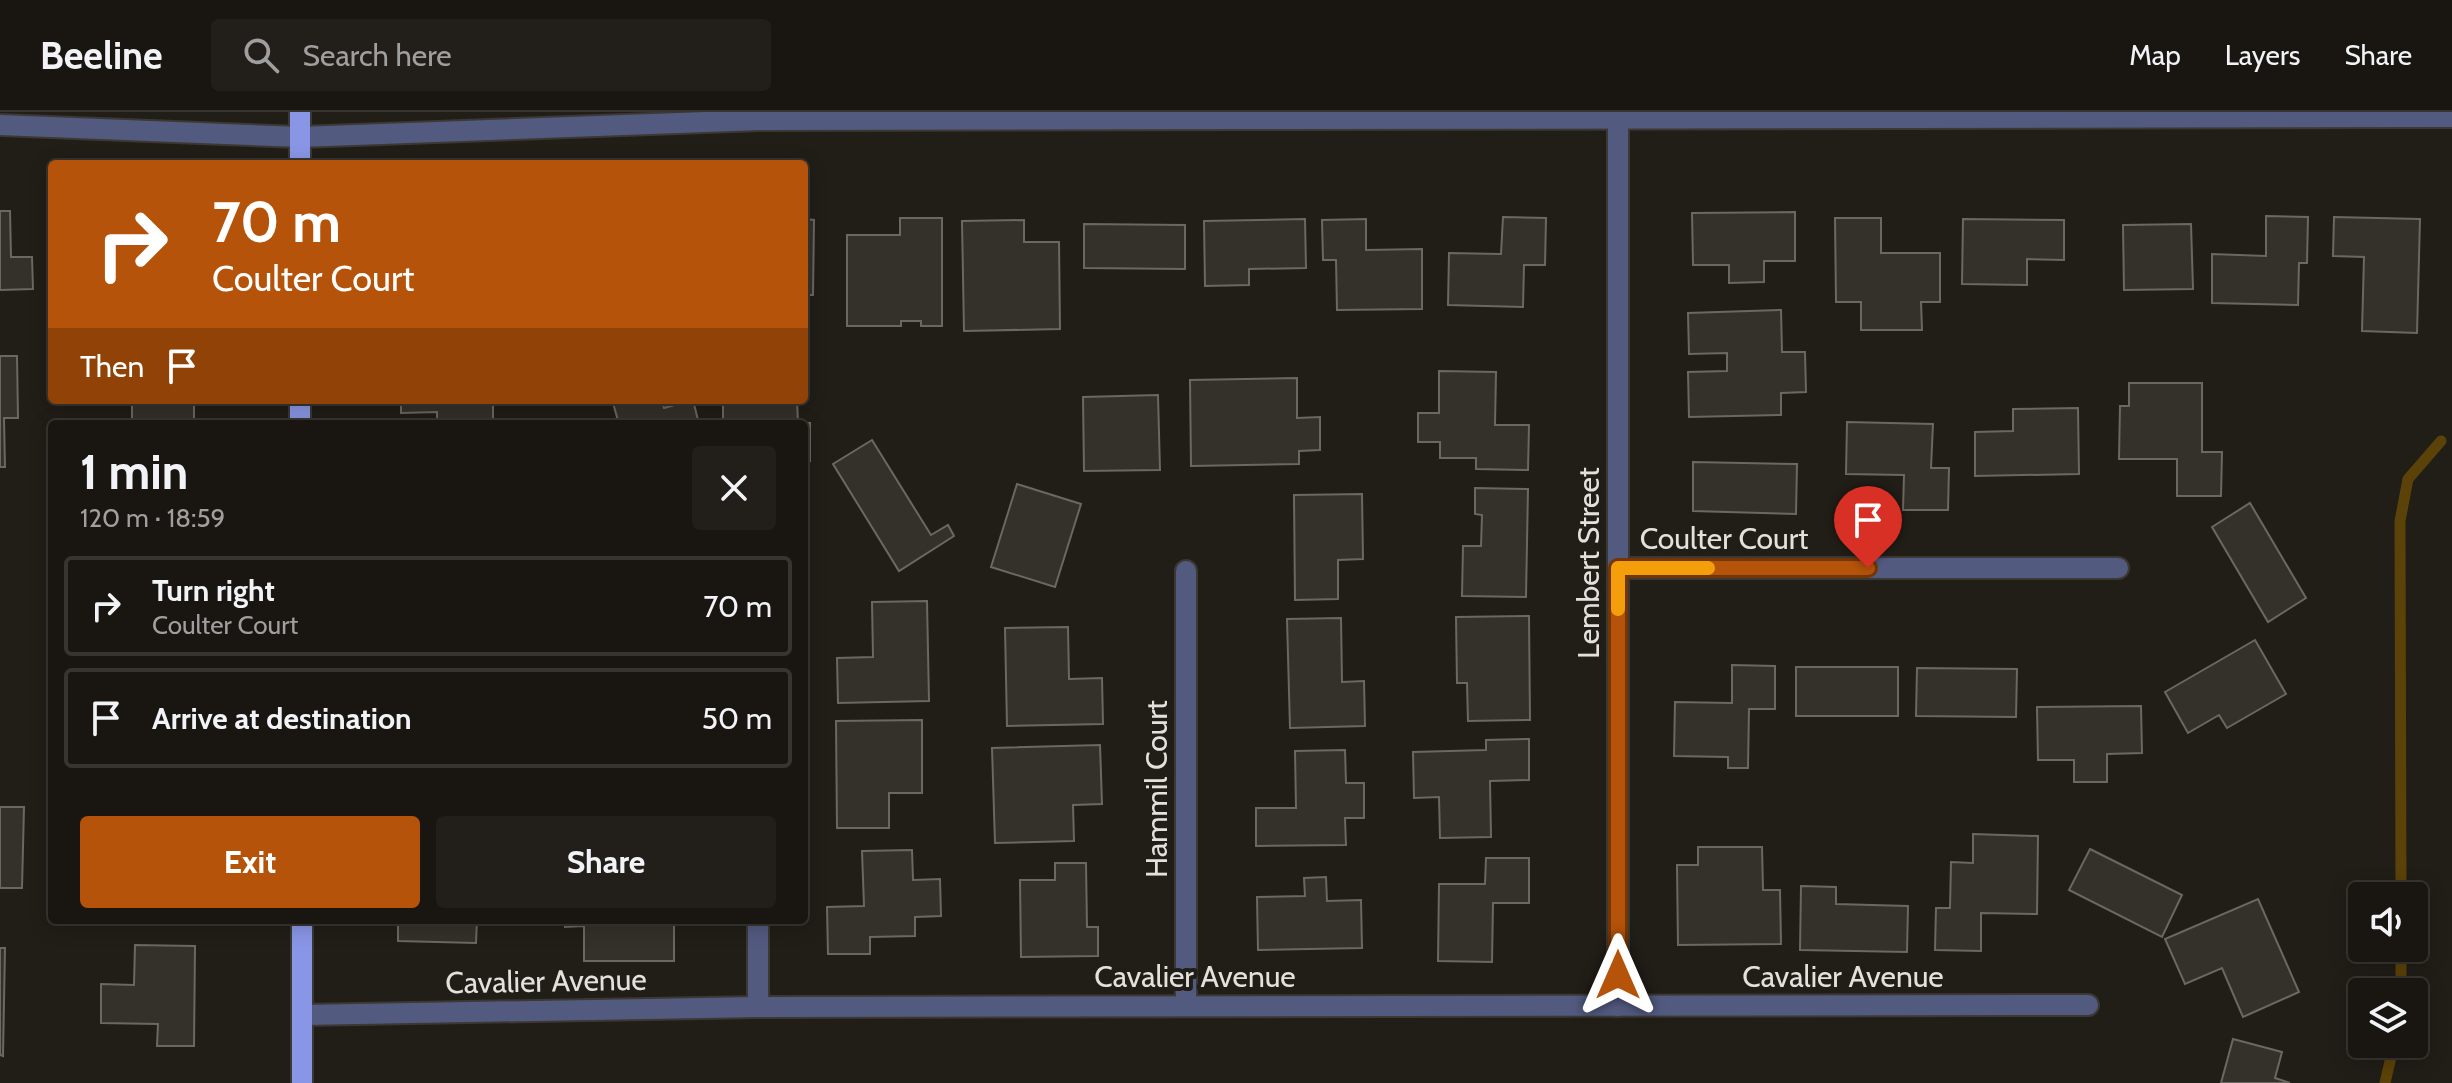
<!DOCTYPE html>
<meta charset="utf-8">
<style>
body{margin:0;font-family:Cabin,sans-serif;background:#221f1a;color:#f1f3f6;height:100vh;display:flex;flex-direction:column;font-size:30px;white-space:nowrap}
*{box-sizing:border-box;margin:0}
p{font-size:26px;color:#9f9f9f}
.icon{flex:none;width:44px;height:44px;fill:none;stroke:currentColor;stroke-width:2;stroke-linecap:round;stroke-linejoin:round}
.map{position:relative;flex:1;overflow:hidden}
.panel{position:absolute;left:48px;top:308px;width:760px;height:504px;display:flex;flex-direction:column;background:#191611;border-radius:8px;box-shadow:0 4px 20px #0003,0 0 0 2px #373531}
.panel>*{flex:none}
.guide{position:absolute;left:48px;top:48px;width:760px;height:244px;border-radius:8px;box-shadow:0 4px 20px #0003,0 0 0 2px #373531;background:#b45309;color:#fff;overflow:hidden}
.buttons{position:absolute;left:2348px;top:770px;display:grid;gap:16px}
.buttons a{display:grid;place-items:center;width:80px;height:80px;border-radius:8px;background:#191611;box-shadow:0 4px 20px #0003,0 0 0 2px #373531;font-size:40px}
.pin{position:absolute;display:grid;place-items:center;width:68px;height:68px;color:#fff;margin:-82px -34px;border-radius:50% 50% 50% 0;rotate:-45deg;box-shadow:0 0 8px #0007}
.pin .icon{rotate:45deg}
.me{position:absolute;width:88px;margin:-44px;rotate:0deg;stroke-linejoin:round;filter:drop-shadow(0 0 6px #0008)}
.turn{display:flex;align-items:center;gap:28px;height:168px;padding:0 32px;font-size:36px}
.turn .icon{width:104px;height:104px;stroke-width:2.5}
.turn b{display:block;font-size:56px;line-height:68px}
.then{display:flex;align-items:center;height:76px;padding:0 32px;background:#0003;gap:16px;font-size:30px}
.round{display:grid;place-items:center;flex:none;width:84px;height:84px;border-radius:8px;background:#221f1a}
.headline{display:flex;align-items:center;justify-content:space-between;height:136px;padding:0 32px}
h1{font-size:48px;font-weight:700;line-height:60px}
.primary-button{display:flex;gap:16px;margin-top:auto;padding:16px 32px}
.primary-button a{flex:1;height:92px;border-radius:8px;background:#b45309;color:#fff;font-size:32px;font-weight:700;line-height:92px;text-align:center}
.primary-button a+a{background:#221f1a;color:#f1f3f6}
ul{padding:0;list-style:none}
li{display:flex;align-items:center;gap:24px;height:100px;margin:0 16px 12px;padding:0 16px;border:4px solid #373531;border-radius:8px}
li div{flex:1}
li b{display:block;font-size:30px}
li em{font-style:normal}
header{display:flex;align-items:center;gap:48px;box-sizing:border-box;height:112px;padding:0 40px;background:#191611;border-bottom:2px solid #373531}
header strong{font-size:38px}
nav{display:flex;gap:44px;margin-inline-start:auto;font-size:28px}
.search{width:560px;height:72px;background:#221f1a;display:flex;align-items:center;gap:20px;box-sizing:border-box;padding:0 28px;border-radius:8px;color:#9f9f9f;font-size:30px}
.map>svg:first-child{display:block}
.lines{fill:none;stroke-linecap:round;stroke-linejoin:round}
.stream{stroke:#5b4208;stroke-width:11}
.building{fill:#34302a;stroke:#6c6860;stroke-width:2}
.minor-casing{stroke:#3c3833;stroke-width:24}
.major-casing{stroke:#3c3833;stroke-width:24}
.minor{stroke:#535a80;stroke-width:20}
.major{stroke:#8996e5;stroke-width:20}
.route-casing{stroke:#753606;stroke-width:20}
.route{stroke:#b45309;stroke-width:14}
.slow{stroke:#f59e0b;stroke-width:14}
.labels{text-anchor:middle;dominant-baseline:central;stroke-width:8;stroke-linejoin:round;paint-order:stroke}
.street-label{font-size:30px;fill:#e3e1dd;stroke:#211d17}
</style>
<header>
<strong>Beeline</strong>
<div class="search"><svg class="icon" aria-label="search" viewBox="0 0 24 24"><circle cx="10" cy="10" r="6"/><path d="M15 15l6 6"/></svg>Search here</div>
<nav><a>Map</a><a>Layers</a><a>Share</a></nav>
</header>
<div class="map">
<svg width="2452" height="971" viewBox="0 0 2452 971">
<rect width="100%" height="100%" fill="#211d17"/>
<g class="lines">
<!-- stream -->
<g class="stream">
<path d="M2401 784 2400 409 2408 367 2441 329"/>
<path d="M2401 836V880"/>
<path d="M2385 971 2394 932"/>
</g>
</g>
<!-- building -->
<g class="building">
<path d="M0 99H10L11 145H32L33 177 0 178Z"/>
<path d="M1795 100V149H1764V170L1729 171V153H1693L1692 101Z"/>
<path d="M2266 104 2308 105 2307 151H2299L2298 193 2212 191V142L2266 144Z"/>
<path d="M1503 105 1546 106 1545 153H1524L1523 195 1448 193 1449 141 1501 142Z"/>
<path d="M2334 105 2420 107 2417 221 2362 219 2364 145 2333 144Z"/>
<path d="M900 106H942V214H921V209H901V214H847V123H900Z"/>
<path d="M1835 106H1881V141H1940V190H1921L1922 218H1861V190H1836Z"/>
<path d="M804 107 814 108 813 183H804Z"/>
<path d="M1305 107 1306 156 1249 157V173L1205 174 1204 109Z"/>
<path d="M1366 107V138L1422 137V197L1337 198 1336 148H1323L1322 108Z"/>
<path d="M1963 107 2064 108V148L2027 147V173L1962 172Z"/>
<path d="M1024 108V130H1059L1060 217 964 219 962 109Z"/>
<path d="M1084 112 1185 113V157L1084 156Z"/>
<path d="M2191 112 2193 177 2124 178 2123 113Z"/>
<path d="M1781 198 1782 240H1805L1806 280 1781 281V303L1689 305 1688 260 1727 259V241L1689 242 1688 201Z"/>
<path d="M0 244H17L18 306H4L5 355H0Z"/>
<path d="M1439 259 1496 260 1495 313H1529L1528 358 1476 357V346H1440V330H1418V301H1439Z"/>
<path d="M1297 266V306L1320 305V338L1299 339V352L1191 354 1190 268Z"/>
<path d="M2129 271H2202V340H2222L2221 384H2177V347H2119L2120 294H2129Z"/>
<path d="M1158 283 1160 358 1084 359 1083 285Z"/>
<rect x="132" y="288" width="62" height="24"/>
<path d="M401 288H493V312H437V300L401 301Z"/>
<path d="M625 288H662L664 296 693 288 699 312H619L613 291Z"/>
<path d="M723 288H797L798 311H810V349H804V312H723Z"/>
<path d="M2078 296 2079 362 1975 364V320L2013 319V297Z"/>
<path d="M1847 310 1933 312 1931 356H1949L1948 398H1903L1904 363 1846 362Z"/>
<path d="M872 328 931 423 948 413 954 424 899 459 833 352Z"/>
<path d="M1693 350 1797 352 1796 402 1693 399Z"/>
<path d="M1017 372 1081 392 1055 475 991 455Z"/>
<path d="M1475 376 1528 377 1526 485 1462 484 1463 434H1481L1482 403 1475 402Z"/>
<path d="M1362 382 1363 447 1338 448V487L1295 488 1294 383Z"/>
<path d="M2250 391 2306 486 2268 510 2212 415Z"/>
<path d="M927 489 929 589 838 591 837 546 873 545 872 490Z"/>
<path d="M1529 504 1530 608 1468 609 1467 571H1457L1456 505Z"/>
<path d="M1341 506 1342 570 1364 569 1365 614 1290 616 1287 507Z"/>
<path d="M1068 515 1069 567 1102 566 1103 612 1007 614 1005 516Z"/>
<path d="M2255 528 2286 582 2227 616 2219 603 2188 621 2165 580Z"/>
<path d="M1732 553 1775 554V597H1749L1748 656H1728V645L1674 644 1675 590 1732 591Z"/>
<rect x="1796" y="555" width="102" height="49"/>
<path d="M1917 556 2017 557 2016 605 1916 604Z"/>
<path d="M2141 594 2142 641 2107 642V670H2074V648H2038L2037 595Z"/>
<path d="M922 608V681H889V716H837L836 609Z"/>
<path d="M1529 627V668L1490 669 1491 725 1440 726 1439 685 1414 686 1413 640 1486 638V628Z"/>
<path d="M1100 633 1102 692 1073 693 1074 729 995 731 992 636Z"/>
<path d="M1345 638 1346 671H1364V706H1345L1346 733 1256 734V696H1296L1295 639Z"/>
<path d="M0 695H24L22 776H0Z"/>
<path d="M1973 722 2038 724 2037 802 1981 801V839L1935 838 1936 796H1950L1951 750 1973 751Z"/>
<path d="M1698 735H1762L1763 778H1780L1781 832 1678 833 1677 753H1698Z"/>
<path d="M2090 737 2182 783 2162 825 2069 778Z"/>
<path d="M912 738 913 768 940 767 941 804 915 805V824L870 825V842H828L827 795 864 794 862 739Z"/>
<path d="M1486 746H1529V791H1493L1492 850 1438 849 1439 772H1485Z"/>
<path d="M1055 751H1086L1087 815H1098V844L1021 845 1020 768H1055Z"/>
<path d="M1326 765 1327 789 1361 788 1362 836 1258 838 1257 785 1305 784 1304 766Z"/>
<path d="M1801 774 1836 775V792L1908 794 1907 840 1800 838Z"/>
<path d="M2258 787 2299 880 2243 905 2222 856 2185 872 2165 827Z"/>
<path d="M398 808H477L476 831 398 829Z"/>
<path d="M565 808H674V849H584V814L565 815Z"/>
<path d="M135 833 195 834 194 934H157L158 912 101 911V872L134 873Z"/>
<path d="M0 836H5L3 944 0 943Z"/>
<path d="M2233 927 2282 940 2275 966 2290 971H2221Z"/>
</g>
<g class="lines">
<!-- minor casing -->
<g class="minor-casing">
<g id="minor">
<path d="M1618 8V894"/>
<path d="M0 13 300 25 760 8 2452 5"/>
<path d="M1618 456H2118"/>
<path d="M1186 459V894"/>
<path d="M758 808V895"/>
<path d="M302 903 758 895 2088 893"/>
</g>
</g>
<!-- major casing -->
<g class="major-casing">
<g id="major">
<path d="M300 52V0"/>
<path d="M300 288V312"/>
<path d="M302 808V971"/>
</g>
</g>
<!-- minor -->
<use href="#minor" class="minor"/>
<!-- major -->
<use href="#major" class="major"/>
</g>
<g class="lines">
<!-- route casing -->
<g class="route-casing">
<path id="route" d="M1618 863V456H1868"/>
</g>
<!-- route -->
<use href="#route" class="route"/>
<!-- slow -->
<path class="slow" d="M1618 497V456H1708"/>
</g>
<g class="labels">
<!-- street labels -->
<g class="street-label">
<text x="1724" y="426">Coulter Court</text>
<text transform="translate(1588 451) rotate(-90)">Lembert Street</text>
<text transform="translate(1156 677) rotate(-90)">Hammil Court</text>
<text x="1195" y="864">Cavalier Avenue</text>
<text x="1843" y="864">Cavalier Avenue</text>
<text transform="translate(546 869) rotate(-1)">Cavalier Avenue</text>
</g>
</g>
</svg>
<div class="buttons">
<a><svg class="icon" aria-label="sound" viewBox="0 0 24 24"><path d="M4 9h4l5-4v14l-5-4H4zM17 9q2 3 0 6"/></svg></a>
<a><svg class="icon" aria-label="layers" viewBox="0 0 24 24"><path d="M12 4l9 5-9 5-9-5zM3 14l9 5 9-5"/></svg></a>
</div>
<div class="pin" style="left:1868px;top:456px;background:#d93025"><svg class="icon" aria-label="arrive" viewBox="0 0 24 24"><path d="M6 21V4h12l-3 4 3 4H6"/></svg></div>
<svg class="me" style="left:1618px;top:863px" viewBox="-20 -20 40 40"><path d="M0-17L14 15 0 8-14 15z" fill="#b45309" stroke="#fff" stroke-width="4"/></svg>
<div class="guide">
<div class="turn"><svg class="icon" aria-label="right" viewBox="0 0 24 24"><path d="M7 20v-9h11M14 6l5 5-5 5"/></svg><div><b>70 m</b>Coulter Court</div></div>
<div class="then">Then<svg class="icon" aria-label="arrive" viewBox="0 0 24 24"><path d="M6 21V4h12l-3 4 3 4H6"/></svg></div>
</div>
<section class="panel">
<div class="headline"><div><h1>1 min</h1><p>120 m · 18:59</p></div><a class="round"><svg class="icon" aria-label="close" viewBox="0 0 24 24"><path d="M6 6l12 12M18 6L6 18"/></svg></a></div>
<ul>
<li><svg class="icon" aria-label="right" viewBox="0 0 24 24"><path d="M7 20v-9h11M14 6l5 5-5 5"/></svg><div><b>Turn right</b><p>Coulter Court</p></div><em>70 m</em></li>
<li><svg class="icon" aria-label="arrive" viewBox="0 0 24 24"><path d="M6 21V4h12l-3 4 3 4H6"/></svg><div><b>Arrive at destination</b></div><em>50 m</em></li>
</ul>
<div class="primary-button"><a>Exit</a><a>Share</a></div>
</section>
</div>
